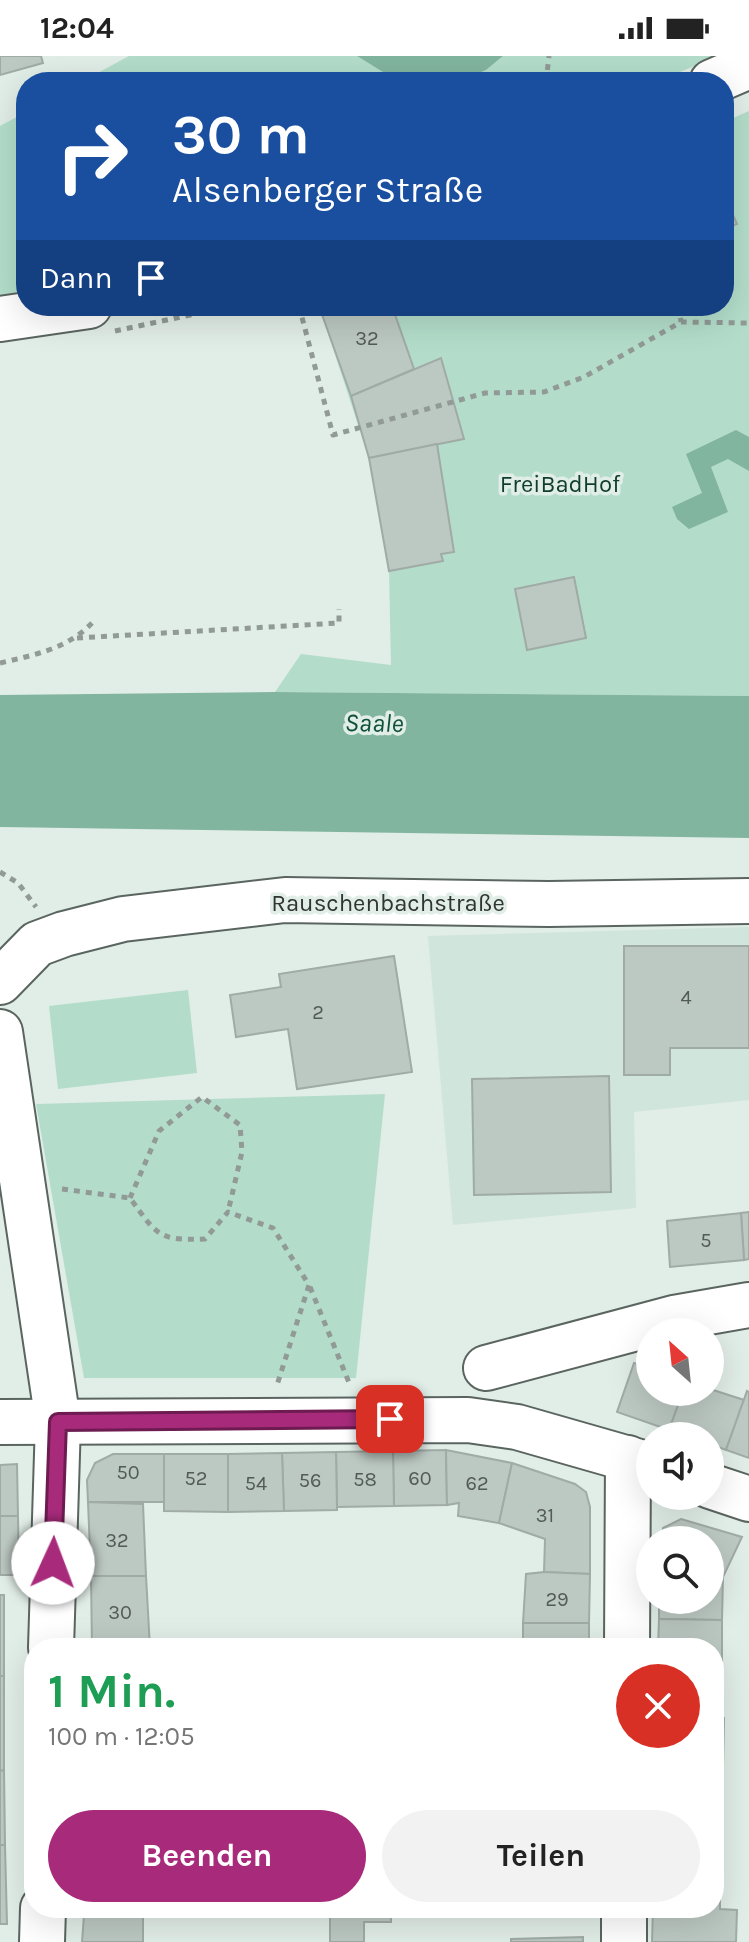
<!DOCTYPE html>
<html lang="de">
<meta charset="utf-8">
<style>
body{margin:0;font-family:Karla,sans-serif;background:#f2f2f2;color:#222;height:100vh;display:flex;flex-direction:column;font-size:30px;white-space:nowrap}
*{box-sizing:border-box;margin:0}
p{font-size:26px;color:#767676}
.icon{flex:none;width:44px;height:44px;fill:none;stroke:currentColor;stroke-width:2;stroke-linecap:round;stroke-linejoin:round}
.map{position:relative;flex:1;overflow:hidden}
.details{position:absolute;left:24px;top:1582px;width:700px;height:280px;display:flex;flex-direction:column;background:#fff;border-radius:32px;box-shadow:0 8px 32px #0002}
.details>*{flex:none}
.guide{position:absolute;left:16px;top:16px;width:718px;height:244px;border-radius:32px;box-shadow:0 8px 32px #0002;background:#1a4fa0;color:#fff;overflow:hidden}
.needle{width:52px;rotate:333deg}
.controls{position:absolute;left:636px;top:1262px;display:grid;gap:16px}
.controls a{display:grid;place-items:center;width:88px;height:88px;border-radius:50%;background:#fff;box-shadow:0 8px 32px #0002;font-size:40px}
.pin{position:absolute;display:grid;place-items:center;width:68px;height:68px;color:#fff;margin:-34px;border-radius:16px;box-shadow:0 4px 12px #0006}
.me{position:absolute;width:88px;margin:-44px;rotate:2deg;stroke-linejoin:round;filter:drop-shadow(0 0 6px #0008)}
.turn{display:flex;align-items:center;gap:28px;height:168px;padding:0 24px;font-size:36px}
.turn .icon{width:104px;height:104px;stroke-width:2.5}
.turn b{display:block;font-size:56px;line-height:68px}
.then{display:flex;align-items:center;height:76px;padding:0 24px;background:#0003;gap:16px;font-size:30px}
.round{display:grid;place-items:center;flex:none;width:84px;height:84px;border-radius:42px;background:#f2f2f2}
.headline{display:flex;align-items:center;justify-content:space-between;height:136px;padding:0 24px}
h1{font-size:48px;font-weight:700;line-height:60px;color:#1e9e55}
.action{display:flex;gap:16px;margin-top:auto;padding:16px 24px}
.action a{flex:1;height:92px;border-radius:48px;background:#a82a7b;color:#fff;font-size:32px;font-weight:700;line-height:92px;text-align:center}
.action a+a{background:#f2f2f2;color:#222}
.status{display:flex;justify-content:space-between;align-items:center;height:56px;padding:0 40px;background:#fff;direction:ltr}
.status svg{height:22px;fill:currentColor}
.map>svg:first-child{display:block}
.built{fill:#d0e5db}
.green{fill:#b3ddca}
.water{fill:#82b59f}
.building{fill:#bcc8c2;stroke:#a0aba6;stroke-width:2}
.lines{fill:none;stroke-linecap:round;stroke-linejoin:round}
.minor-casing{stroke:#5a6560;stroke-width:48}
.path{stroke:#919a96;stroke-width:5;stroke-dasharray:6 6;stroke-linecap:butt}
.minor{stroke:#fff;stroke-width:44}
.route-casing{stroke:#6d1b50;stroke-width:20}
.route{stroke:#a82a7b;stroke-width:14}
.labels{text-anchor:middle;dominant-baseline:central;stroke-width:7;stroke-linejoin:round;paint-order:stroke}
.number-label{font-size:20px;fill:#535a57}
.park-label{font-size:24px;fill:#113d2d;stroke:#e1ede7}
.street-label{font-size:24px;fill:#303533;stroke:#e1ede7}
.water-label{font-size:26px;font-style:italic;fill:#0f513b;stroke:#e1ede7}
</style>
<div class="status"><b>12:04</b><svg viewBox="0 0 49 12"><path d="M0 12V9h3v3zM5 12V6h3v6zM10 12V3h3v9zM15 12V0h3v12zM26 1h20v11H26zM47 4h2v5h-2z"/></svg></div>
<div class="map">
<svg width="749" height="1886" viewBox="0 0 749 1886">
<rect width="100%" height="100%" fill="#e1ede7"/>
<!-- built -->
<path class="built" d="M749 871V1044L634 1056 636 1152 453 1169 428 880Z"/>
<!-- green -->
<g class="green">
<path d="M129 0H357L399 26H81Z"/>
<path d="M503 0H718L656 26H459L486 14Z"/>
<path d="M749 55V640L275 636 301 598 391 609 389 515 369 402 319 250H724V66Z"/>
<path d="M26 56V239L0 241V70Z"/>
<path d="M188 934 197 1017 58 1033 49 950Z"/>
<path d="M385 1038 356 1322H84L36 1048Z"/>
</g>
<!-- water -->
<g class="water">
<path d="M357 0H503L486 14 459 26H399Z"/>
<path d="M736 374 749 381V415L728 403 711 411 728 456 689 473 677 463 672 451 702 437 686 398Z"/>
<path d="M275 636 749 640V782L0 771V639Z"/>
</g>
<!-- building -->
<g class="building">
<path d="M0 0H41L43 7 0 19Z"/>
<path d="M724 139 737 168 724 173Z"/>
<path d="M319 250H392L414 313 351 340Z"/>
<path d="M441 302 464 383 369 402 351 340Z"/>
<path d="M437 388 454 496 441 498 443 505 389 515 369 402Z"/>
<path d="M574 521 586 582 527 594 515 533Z"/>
<path d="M624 890H749V992H670V1019H624Z"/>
<path d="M394 900 412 1016 297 1033 288 973 236 981 230 939 281 931 279 918Z"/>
<path d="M609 1020 611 1136 474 1139 472 1023Z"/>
<path d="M749 1156V1203L744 1204 741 1157Z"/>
<path d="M741 1157 744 1204 670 1211 667 1165Z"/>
<path d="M634 1307 650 1312V1336H683L669 1374 617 1356Z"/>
<path d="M710 1333 744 1344 726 1394 710 1388V1380H685L669 1374 683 1336H710Z"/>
<path d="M747 1335 749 1336V1402L726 1394Z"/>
<path d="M446 1394 447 1449 394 1450 393 1395Z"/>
<path d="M446 1394 512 1407 499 1467 458 1460 459 1447 447 1449Z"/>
<path d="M393 1395 394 1450 337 1451 336 1396Z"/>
<path d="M336 1396 337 1454 284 1455 282 1397Z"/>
<path d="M282 1397 284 1455 228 1456V1398Z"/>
<path d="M113 1398H164V1446H88L87 1424 95 1407Z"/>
<path d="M164 1398H228V1456L164 1455Z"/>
<path d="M512 1407 575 1428 586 1436 590 1451V1518L544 1516 545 1483 499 1467Z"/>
<path d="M17 1408 18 1460H0V1409Z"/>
<path d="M88 1446 143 1448 146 1520H91Z"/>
<path d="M0 1460H18L19 1519H0Z"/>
<path d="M681 1463 742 1481 723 1521H710V1484H662L663 1472Z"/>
<path d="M544 1516 590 1518 589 1567H523L526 1518Z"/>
<path d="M91 1520H146L150 1592H92Z"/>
<path d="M710 1521H723L722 1564 659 1563V1544H710Z"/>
<rect x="0" y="1539" width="4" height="81"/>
<path d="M659 1563 722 1564V1608H714V1592H658Z"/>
<rect x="523" y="1567" width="66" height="25"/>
<path d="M714 1608H722L720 1662 714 1661Z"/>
<path d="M0 1620H4V1714L0 1715Z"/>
<path d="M714 1661 724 1662 723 1712H714Z"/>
<path d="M714 1712H723L722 1759H714Z"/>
<path d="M4 1714 5 1789H0V1715Z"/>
<path d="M714 1759H722L720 1827H714Z"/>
<path d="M0 1789H5L7 1868H0Z"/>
<path d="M714 1827H720V1853L737 1854 736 1886H652L653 1852H714Z"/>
<path d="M84 1852H144L143 1860 84 1859Z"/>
<path d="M330 1852H391V1866H364V1886H330Z"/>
<path d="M84 1859 143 1860V1886H82Z"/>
<path d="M583 1881V1886H511V1883Z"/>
</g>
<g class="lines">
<!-- minor casing -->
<g class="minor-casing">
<g id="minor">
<path d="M712 26 749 10"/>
<path d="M0 263 89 250"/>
<path d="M0 926 37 888 64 878 123 863 285 844 549 848 749 845"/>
<path d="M0 976 58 1366 51 1592"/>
<path d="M486 1312 674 1262 749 1249"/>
<path d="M0 1366 468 1364 517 1371 650 1409"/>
<path d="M710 1430 749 1443"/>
<path d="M627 1592 628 1402"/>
<path d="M42 1886 43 1852"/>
<path d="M624 1886V1852"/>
</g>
</g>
<!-- path -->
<g class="path">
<path d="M546 26 549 0"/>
<path d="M299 250 333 379 485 337 544 336 584 321 681 266 749 267"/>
<path d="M679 250 681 266"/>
<path d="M115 275 233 250"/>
<path d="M77 582 339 567V553"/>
<path d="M0 607C34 599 67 593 92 567"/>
<path d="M0 816 18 827 36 851"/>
<path d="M62 1133 130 1142C157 1179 158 1185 205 1183L228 1156 273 1172 309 1229 277 1329"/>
<path d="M130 1142 159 1075 202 1041 240 1069 242 1096 228 1156"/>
<path d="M310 1231 350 1329"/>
</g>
<!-- minor -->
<use href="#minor" class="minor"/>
</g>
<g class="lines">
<!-- route casing -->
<g class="route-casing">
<path id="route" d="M53 1507 58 1366 390 1363"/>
</g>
<!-- route -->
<use href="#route" class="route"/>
</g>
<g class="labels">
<!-- number labels -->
<g class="number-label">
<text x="367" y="282">32</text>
<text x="686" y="941">4</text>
<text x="318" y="956">2</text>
<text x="706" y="1184">5</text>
<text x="128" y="1416">50</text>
<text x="196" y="1422">52</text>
<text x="420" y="1422">60</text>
<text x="365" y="1423">58</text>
<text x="310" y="1424">56</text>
<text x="256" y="1427">54</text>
<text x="477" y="1427">62</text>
<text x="545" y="1459">31</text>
<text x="117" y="1484">32</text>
<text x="557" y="1543">29</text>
<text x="120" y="1556">30</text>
</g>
<!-- park labels -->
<g class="park-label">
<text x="560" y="428">FreiBadHof</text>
</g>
<!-- street labels -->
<g class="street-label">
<text x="388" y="847">Rauschenbachstraße</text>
</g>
<!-- water labels -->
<g class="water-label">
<text transform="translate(374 667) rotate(1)">Saale</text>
</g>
</g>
</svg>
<div class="controls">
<a><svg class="needle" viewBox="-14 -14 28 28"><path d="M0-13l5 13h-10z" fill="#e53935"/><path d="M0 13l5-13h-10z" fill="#767676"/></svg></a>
<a><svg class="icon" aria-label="sound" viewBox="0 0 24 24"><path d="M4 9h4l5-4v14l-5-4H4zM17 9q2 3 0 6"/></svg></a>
<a><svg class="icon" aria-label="search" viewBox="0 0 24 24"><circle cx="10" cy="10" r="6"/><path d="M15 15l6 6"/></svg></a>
</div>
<div class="pin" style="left:390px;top:1363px;background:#d93025"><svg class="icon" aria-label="arrive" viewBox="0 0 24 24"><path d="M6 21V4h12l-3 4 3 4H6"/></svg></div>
<svg class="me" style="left:53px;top:1507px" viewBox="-20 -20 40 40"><circle r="19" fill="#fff"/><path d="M0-13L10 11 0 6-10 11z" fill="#a82a7b"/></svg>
<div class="guide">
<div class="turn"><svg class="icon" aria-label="right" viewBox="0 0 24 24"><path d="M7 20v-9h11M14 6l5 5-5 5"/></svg><div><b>30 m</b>Alsenberger Straße</div></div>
<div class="then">Dann<svg class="icon" aria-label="arrive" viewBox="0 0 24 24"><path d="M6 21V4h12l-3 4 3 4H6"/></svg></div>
</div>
<section class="details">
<div class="headline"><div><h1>1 Min.</h1><p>100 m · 12:05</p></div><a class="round" style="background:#d93025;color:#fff"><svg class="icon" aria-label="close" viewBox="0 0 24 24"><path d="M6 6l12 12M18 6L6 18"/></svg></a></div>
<div class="action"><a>Beenden</a><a>Teilen</a></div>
</section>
</div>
